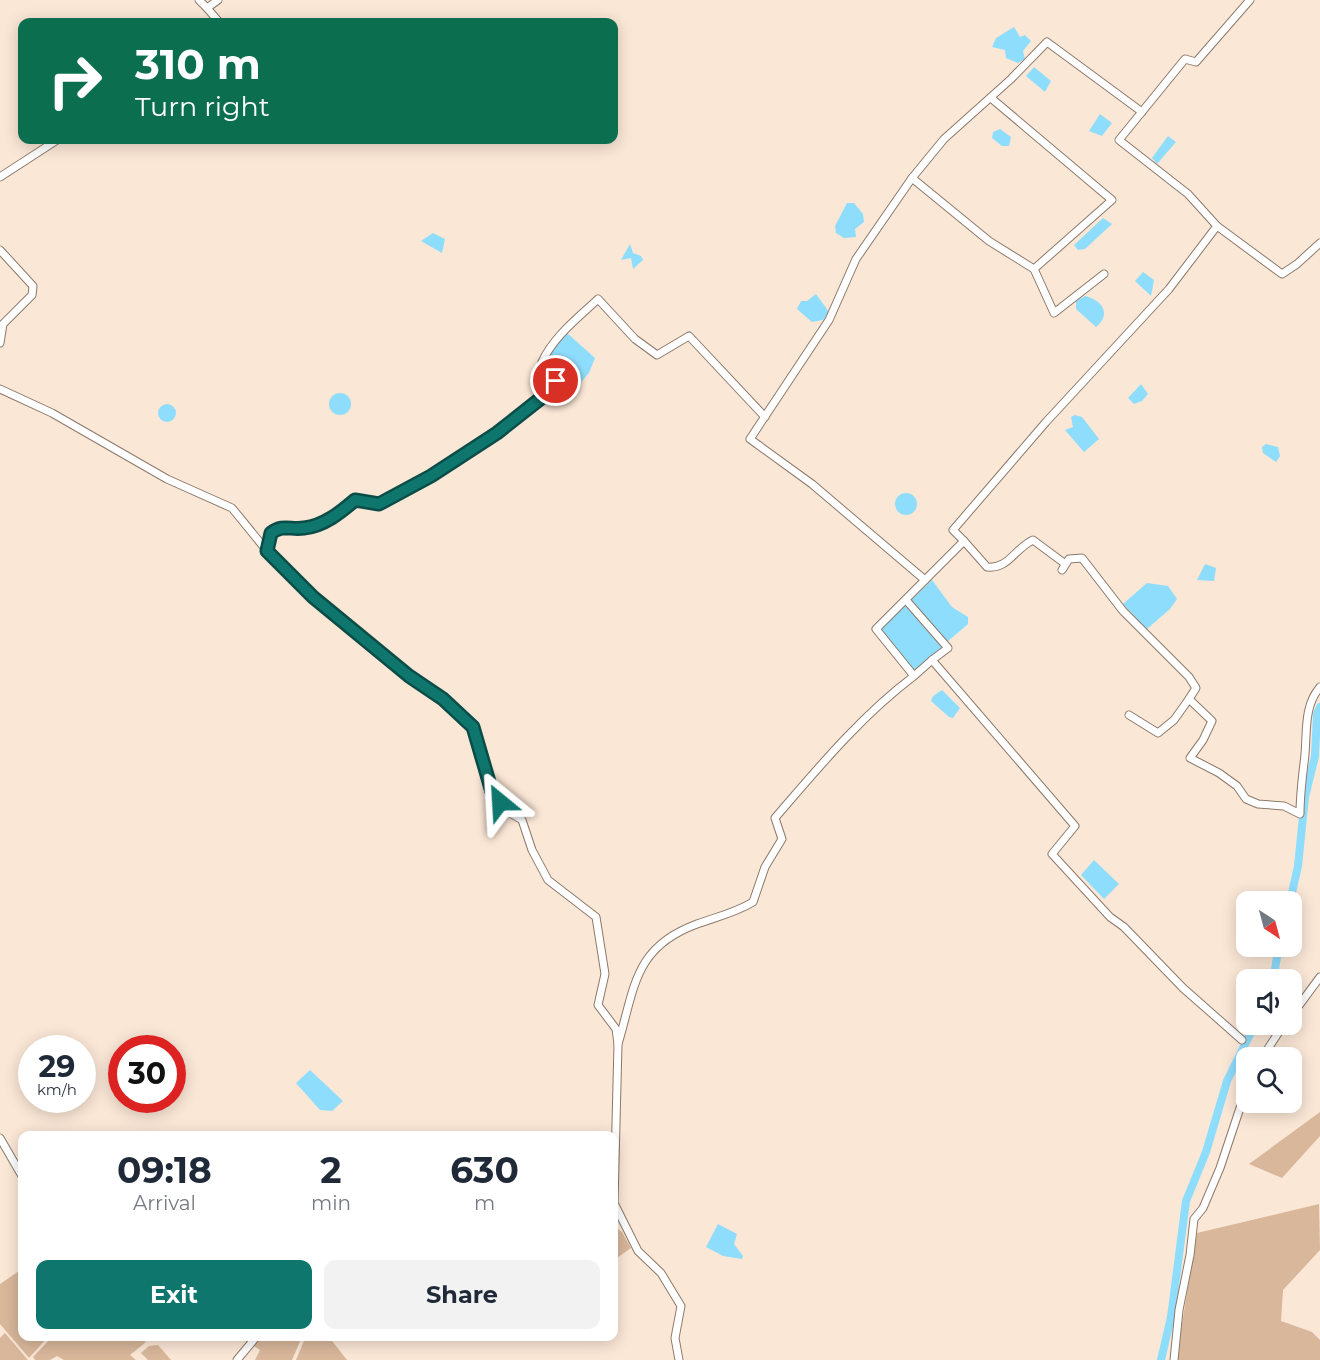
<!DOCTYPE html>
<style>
body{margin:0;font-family:Montserrat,sans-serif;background:#f2f2f3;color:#1f2937;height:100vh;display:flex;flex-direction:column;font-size:22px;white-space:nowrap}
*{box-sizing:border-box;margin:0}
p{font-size:20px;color:#747a83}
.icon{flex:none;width:33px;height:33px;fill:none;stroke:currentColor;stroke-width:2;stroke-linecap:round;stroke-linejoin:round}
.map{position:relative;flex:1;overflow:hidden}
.drawer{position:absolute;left:18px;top:1131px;width:600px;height:210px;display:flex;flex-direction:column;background:#fff;border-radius:12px;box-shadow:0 3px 15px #0003}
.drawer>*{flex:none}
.hud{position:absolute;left:18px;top:18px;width:600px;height:126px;border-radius:12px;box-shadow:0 3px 15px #0003;background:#0b6e4f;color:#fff;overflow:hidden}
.needle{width:39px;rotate:144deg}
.tools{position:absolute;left:1236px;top:891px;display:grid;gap:12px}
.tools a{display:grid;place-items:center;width:66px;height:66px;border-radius:12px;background:#fff;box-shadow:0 3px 15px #0003;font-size:30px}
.speed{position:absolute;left:18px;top:1035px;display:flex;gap:12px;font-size:30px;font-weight:700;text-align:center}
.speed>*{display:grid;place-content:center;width:78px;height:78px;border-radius:50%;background:#fff;box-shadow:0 3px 15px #0003;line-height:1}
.speed small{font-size:15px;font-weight:400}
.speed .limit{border:9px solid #d22;background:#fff;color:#111}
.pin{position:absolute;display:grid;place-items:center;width:51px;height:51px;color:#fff;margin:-26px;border:3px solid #fff;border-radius:50%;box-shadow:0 2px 6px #0007}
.me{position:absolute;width:66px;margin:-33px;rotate:333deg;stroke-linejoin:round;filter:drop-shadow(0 0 4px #0008)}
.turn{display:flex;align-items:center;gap:21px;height:126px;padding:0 18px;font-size:27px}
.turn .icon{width:78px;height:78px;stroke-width:2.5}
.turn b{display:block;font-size:42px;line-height:51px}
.eta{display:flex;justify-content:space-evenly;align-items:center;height:102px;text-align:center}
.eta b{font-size:36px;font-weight:700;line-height:42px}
.primary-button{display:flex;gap:12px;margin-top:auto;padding:12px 18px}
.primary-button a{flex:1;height:69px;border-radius:12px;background:#0f766e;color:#fff;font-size:24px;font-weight:700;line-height:69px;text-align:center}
.primary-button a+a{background:#f2f2f3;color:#1f2937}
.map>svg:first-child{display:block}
.green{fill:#d8b79b}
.water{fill:#8fddfd}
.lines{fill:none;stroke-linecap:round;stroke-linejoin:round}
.canal{stroke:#8fddfd;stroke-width:8}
.street-casing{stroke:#8c796a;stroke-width:9}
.street{stroke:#fff;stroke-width:7}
.route-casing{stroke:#0a4d48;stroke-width:15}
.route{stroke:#0f766e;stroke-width:10}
</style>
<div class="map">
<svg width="1320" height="1360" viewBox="0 0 1320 1360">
<rect width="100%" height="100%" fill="#fbe7d6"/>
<!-- green -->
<g class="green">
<path d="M1320 1112V1136L1282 1178 1249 1164Z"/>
<path d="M1319 1204 1320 1250 1283 1290 1281 1321 1312 1332 1320 1340V1360H1176L1197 1233Z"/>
<path d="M614 1226 622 1232 631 1248 614 1260Z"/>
<path d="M22 1269V1336L48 1337 29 1358 0 1324V1284Z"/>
<path d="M5 1333 28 1360H0V1338Z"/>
<path d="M306 1336 329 1337 347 1360H296Z"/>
<path d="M52 1337H72L75 1340 79 1337H140L146 1342 130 1355 136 1360H64L57 1356 50 1360H35L33 1357Z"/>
<path d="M240 1337H302L292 1360H255L260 1350Z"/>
<path d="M158 1345 171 1360H148L141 1353 149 1346Z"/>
</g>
<!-- water -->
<g class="water">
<path d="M1014 27 1020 37 1025 35 1031 41 1023 51 1025 59 1018 63 1006 58 1005 50 992 47 996 38Z"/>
<path d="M1034 67 1051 81 1045 92 1026 76Z"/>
<path d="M1100 114 1112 123 1102 136 1089 131Z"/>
<path d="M1000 129 1011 137 1009 146H1002L992 138 993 132Z"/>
<path d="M1168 136 1176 142 1157 164 1152 158Z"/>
<path d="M847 203H854L863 214 864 222 855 229 856 237 844 238 836 233 835 226Z"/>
<path d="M1103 218 1112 224 1085 249 1078 250 1074 245Z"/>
<path d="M433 233 445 239 442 253 421 241Z"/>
<path d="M630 244 633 253 641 256 643 260 633 269 631 258 621 260Z"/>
<path d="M1143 272 1154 280 1151 296 1135 281Z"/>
<path d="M816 294 829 312 823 320 812 322 797 309 801 301H807Z"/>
<path d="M1085 296C1102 300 1112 314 1096 327L1076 309V301Z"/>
<path d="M567 333 595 358 589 373 575 389 546 361 549 352Z"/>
<path d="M1141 384 1148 394 1142 401 1134 404 1128 398Z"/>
<circle cx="340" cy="404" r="11"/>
<circle cx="167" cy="413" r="9"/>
<path d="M1075 415 1082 417 1099 439 1084 452 1065 430 1073 427 1071 417Z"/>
<path d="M1266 444 1278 447 1280 456 1276 462 1263 453 1262 447Z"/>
<circle cx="906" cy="504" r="11"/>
<path d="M1205 564 1216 568 1214 581 1197 580Z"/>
<path d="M932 580 952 607 968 617V624L947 642 910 601Z"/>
<path d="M1147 583 1168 586 1177 599 1170 609 1147 629 1123 604Z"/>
<path d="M905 605 944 648 915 672 880 630Z"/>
<path d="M942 690 960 708 953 718 949 717 931 701 933 696Z"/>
<path d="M1094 860 1119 884 1104 899 1081 875Z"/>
<path d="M310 1070 343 1101 332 1111 320 1110 296 1083Z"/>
<path d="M718 1224 737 1234 734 1244 743 1256 742 1259 723 1256 706 1247Z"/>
</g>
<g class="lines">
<!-- canal -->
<g class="canal">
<path d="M1290 902 1298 866 1305 797 1315 756 1317 714 1320 707"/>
<path d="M1273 980 1279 946"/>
<path d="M1161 1360 1171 1317 1186 1201 1206 1152 1227 1081 1255 1024"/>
</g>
<!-- street casing -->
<g class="street-casing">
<g id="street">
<path d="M199 0 207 8"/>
<path d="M218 0 207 8 219 22"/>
<path d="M991 98 1112 200 1034 269"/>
<path d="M0 177 57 140"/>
<path d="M912 178 944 139 1011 79 1047 42 1142 112"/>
<path d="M1217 226 1282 274 1297 264 1320 243"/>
<path d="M0 250 33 286 32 295 3 324 0 343"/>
<path d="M0 389 52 413 167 479 232 508 267 551 313 597 409 676 443 699 473 727 492 792 507 811 522 820 532 850 548 880 596 917 605 974 598 1005 616 1029 618 1044 614 1203 638 1251 661 1273 681 1306 675 1338 679 1360"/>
<path d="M964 541 953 530 1046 422 1169 289 1217 226 1188 194 1119 140 1185 59 1196 62 1250 0"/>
<path d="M267 551 271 533C283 524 290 530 304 528 324 526 341 512 355 500L379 505 431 476 497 433 559 384 542 362C554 336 578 318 598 299L635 339 657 355 689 336 765 417"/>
<path d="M1062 570 1069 559 1082 558 1123 611 1189 677 1196 688 1189 699"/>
<path d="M925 580 964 541 987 567C1009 569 1014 549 1033 540L1064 563"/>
<path d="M906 600 948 648 932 660 1075 826 1052 854 1110 917 1124 927 1183 988 1242 1040"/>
<path d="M914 676 932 660"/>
<path d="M1129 715 1158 733 1174 720 1189 699 1212 721 1203 740 1190 758 1219 773 1237 786 1246 799 1258 804 1284 806 1300 814C1300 796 1302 780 1304 763 1308 737 1302 708 1320 687"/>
<path d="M1292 1015 1320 977"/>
<path d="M618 1044C635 987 634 947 697 924 716 917 735 913 753 902L765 867 782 839 775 818C818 768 861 716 914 676L876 629 925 580 812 484 750 439 829 320 856 259 912 178 989 241 1034 269 1054 313 1104 274"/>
<path d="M1262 1058 1284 1024"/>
<path d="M0 1138 22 1176"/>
<path d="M237 1360 257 1336"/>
<path d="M1174 1360 1179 1310 1190 1255 1194 1219 1203 1208 1220 1168 1246 1090"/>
</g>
</g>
<!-- street -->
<use href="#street" class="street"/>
</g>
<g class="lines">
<!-- route casing -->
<g class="route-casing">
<path id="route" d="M500 802 492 792 473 727 443 699 409 676 313 597 267 551 271 533C283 524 290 530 304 528 324 526 341 512 355 500L379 504 431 476 497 433 559 384 556 381"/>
</g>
<!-- route -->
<use href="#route" class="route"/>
</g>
</svg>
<div class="tools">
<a><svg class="needle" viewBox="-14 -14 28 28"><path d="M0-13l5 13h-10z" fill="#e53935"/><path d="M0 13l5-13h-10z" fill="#747a83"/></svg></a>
<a><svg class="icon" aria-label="sound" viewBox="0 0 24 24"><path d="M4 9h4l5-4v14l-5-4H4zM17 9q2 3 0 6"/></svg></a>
<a><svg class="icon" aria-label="search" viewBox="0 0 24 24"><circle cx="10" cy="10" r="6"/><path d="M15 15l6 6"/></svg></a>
</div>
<div class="speed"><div>29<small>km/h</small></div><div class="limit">30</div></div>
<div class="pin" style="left:556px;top:381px;background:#d93025"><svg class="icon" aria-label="arrive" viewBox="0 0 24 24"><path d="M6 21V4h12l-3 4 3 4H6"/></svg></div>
<svg class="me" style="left:500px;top:802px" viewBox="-20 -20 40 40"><path d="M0-17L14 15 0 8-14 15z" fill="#0f766e" stroke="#fff" stroke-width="4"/></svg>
<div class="hud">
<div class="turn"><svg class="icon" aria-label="right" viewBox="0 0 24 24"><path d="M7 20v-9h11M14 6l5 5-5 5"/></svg><div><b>310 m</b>Turn right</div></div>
</div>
<section class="drawer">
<div class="eta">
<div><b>09:18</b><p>Arrival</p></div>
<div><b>2</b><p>min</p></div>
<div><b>630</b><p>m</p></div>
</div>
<div class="primary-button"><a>Exit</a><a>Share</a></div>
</section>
</div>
